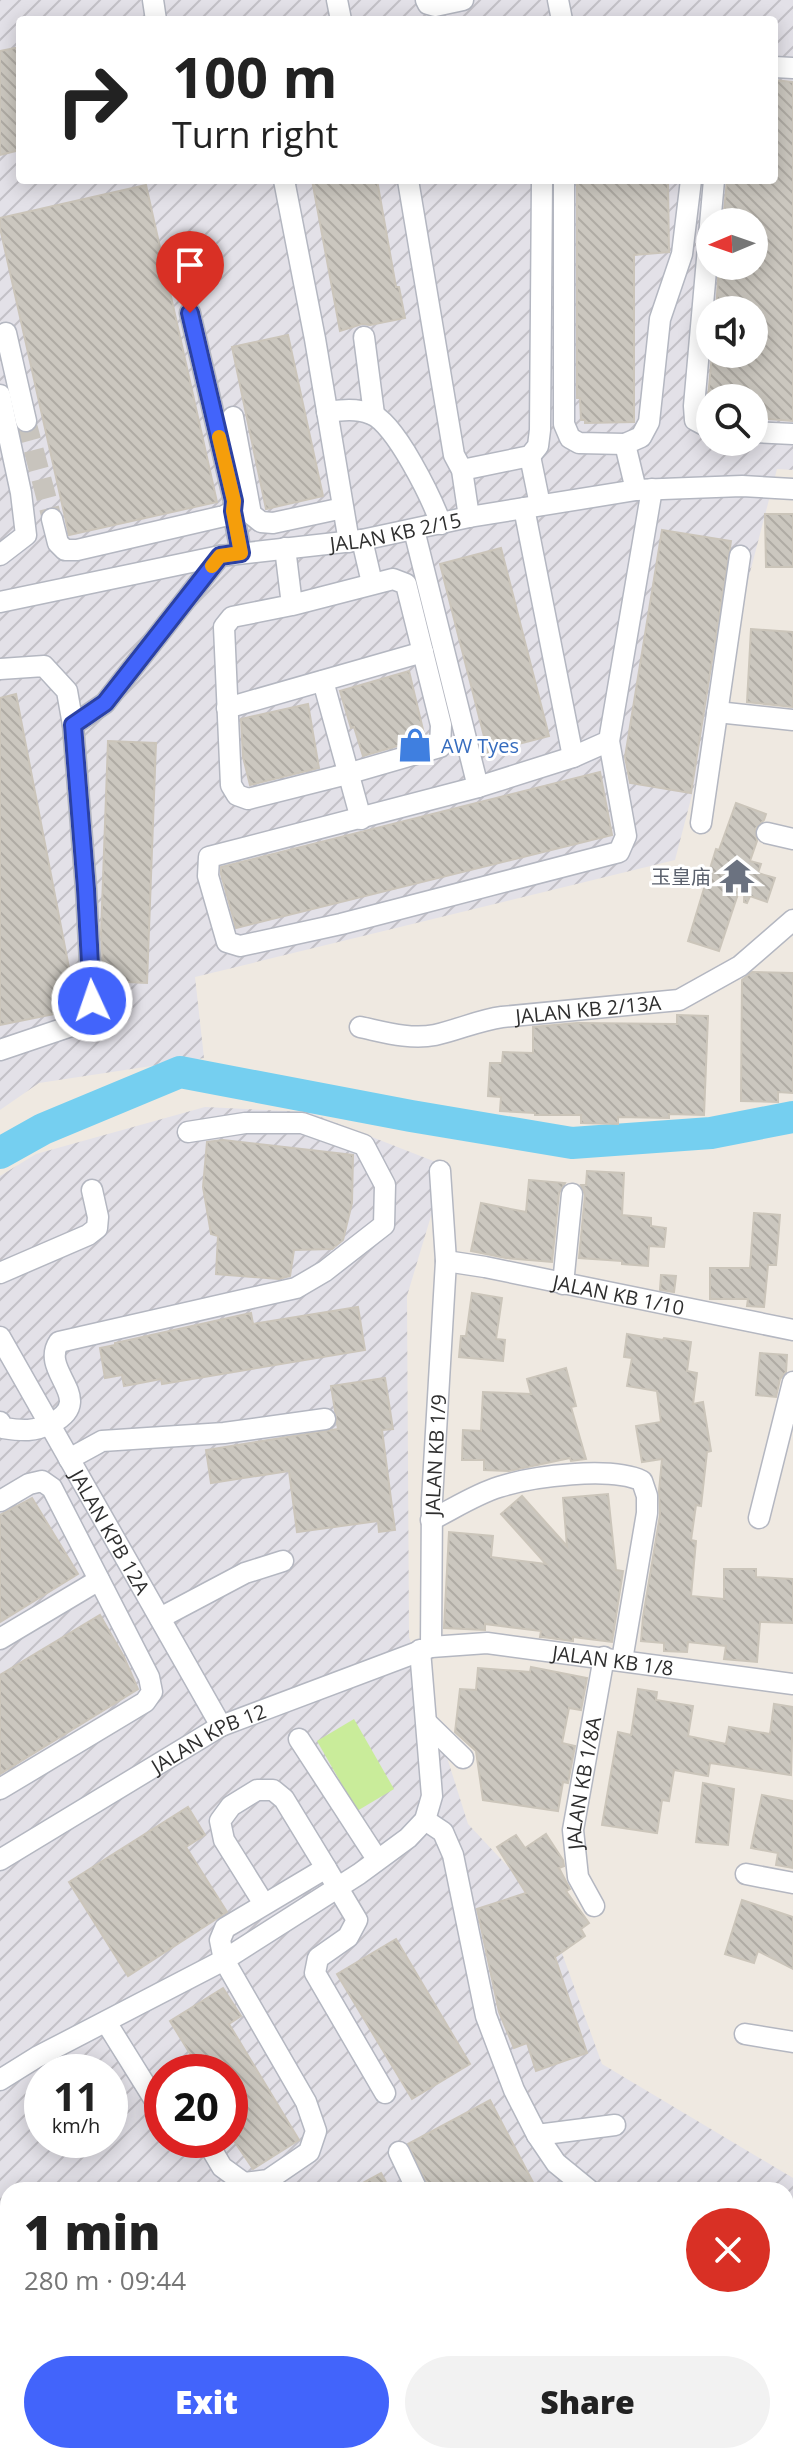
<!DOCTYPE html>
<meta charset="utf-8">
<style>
body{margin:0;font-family:"Open Sans","Noto Sans SC",sans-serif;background:#f2f2f2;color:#222;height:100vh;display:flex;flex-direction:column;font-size:30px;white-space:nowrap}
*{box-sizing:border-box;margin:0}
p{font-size:26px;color:#767676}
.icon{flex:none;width:44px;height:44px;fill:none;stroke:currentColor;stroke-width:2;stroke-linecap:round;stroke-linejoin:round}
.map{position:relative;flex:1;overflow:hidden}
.details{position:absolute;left:0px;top:2182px;width:794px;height:282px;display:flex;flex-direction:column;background:#fff;border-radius:24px 24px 0 0;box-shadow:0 4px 20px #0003}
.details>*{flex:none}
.guide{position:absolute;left:16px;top:16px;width:762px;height:168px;border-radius:8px;box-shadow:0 4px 20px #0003;background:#fff;color:#222;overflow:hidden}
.needle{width:52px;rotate:268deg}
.controls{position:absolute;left:696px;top:208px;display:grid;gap:16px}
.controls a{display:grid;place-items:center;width:72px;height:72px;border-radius:50%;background:#fff;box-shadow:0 4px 20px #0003;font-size:40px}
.speed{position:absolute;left:24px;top:2054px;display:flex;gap:16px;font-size:40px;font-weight:700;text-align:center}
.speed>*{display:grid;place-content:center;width:104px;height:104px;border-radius:50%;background:#fff;box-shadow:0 4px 20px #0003;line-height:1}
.speed small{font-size:20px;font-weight:400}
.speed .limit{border:12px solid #d22;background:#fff;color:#111}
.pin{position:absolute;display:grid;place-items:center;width:68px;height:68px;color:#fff;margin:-82px -34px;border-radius:50% 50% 50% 0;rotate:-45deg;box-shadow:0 0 8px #0007}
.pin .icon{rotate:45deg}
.me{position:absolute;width:88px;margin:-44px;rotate:357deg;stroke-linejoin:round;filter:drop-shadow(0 0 6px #0008)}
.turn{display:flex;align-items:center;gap:28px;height:168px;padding:0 24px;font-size:36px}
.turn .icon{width:104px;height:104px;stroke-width:2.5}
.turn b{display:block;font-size:56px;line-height:68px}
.round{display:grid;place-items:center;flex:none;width:84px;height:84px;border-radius:42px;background:#f2f2f2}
.summary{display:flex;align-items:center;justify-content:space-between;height:136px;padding:0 24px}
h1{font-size:48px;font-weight:800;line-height:60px}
.button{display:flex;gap:16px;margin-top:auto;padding:16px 24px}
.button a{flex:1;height:92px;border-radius:48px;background:#4264fb;color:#fff;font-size:32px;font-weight:800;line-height:92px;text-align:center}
.button a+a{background:#f2f2f2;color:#222}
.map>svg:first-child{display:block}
.industrial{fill:url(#industrial-furrows);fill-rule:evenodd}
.pitch{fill:#c9ec9a}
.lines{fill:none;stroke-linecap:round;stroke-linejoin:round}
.river{stroke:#75cff0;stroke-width:32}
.building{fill:url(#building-back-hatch);stroke:#cbc5ba;stroke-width:2}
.minor-tunnel{stroke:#c8c4bd;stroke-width:20;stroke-dasharray:20 10;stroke-linecap:butt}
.minor-casing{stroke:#b4b7c1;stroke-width:23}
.minor{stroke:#fff;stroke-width:20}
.route-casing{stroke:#2b41a3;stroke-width:20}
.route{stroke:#4264fb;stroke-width:14}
.slow{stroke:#f59e0b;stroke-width:14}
.labels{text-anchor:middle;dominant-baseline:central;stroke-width:6;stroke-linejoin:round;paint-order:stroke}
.street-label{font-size:20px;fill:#2e2e2e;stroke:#fff}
.shop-label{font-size:20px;fill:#366cbe;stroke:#fff;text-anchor:start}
.worship-label{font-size:20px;fill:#5b616d;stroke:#fff;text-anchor:end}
</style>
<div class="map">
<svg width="793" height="2463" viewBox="0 0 793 2463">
<defs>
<pattern id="industrial-furrows" width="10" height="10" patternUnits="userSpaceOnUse" patternTransform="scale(2)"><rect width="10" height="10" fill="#e3e1e8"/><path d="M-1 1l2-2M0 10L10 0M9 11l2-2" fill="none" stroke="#c3c1c7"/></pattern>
<pattern id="building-back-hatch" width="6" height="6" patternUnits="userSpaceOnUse" patternTransform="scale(2)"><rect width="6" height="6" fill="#cbc7bf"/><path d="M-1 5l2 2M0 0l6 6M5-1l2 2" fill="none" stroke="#afaba4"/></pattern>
</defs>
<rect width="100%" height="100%" fill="#efe9e1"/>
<!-- industrial -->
<g class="industrial">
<path d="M0 0H793V470L777 469 675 860 195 977 204 1058 39 1083 0 1110ZM20 20H774V180H20ZM710 222H754V266H710ZM710 310H754V354H710ZM710 398H754V442H710Z"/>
<path d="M205 1107 308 1112 446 1166 407 1296 409 1637 468 1824 545 1906 602 2064 793 2178V2463H0V1176L36 1154ZM42 2072H110V2140H42ZM162 2072H230V2140H162ZM8 2190H786V2456H8Z"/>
</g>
<!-- pitch -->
<path class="pitch" d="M354 1719 394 1789 357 1811 317 1741Z"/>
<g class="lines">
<!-- river -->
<path class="river" d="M0 1153 43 1129 180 1072 411 1116 572 1143 711 1133 793 1117"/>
</g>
<!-- building -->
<g class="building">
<path d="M20 47V150L0 155V51Z"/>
<path d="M774 80 793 82V421L754 418V398H708L712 354H754V310H716L719 266H754V222H723L727 180H774Z"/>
<path d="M312 180H377L396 287H399L405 318 370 325 362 324 340 331Z"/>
<path d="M577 180H668L669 252 634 255V422L585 423V420H581L580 398H577Z"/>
<path d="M146 185 217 502 69 535 0 228V218Z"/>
<path d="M288 335 323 496 266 509 232 347Z"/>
<path d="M765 514H793V567H766Z"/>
<path d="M662 530 731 541 691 793 630 783 625 757Z"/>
<path d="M501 548 549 736 488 752 440 564Z"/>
<path d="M751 629 793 632V707L747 702Z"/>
<path d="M409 671 425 738 363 756 354 727 351 728 340 691Z"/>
<path d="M16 694 76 1004 74 1010 0 1025V698Z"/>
<path d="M308 704 319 768 250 785 243 757 241 719Z"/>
<path d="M108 741 156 743 147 983 104 981 101 934Z"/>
<path d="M600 772 612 835 236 928 221 874V867Z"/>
<path d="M736 803 766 814 764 820 755 829 757 841 750 861 761 864 758 873 775 878 767 902 750 896 747 903 744 902 745 873 719 951 688 941 716 849 719 850Z"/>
<path d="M752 972 793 973V1093L778 1092V1102L741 1101 742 980Z"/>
<path d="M677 1015 708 1016 704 1115 669 1114V1118L618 1117V1124L581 1123V1115H535V1113L500 1111 501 1097 488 1096 490 1063H502L503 1052 533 1053V1027L577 1023 677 1024Z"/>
<path d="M223 1140 353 1155 352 1203 343 1240 332 1249 294 1250 290 1276 279 1279 216 1274 218 1236 211 1234 203 1187 207 1142Z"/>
<path d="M587 1171 624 1173 622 1215 651 1218V1226L666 1228 664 1247 649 1246 648 1266 622 1264V1261L579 1258 585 1195 581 1185H586Z"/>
<path d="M529 1180 565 1183 559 1193 552 1262 506 1258 471 1251 481 1203 526 1212Z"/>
<path d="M754 1213 780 1215 776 1265H768L764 1307 747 1306 748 1299H710V1268H750Z"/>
<path d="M661 1275 676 1276 674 1292 660 1290Z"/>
<path d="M472 1293 502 1298 496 1339 505 1340 503 1361 459 1357 461 1336H466Z"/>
<path d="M358 1307 365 1350 162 1384 161 1379 124 1386 122 1375 105 1378 100 1348 115 1345V1343L251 1313 253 1324Z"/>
<path d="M627 1334 663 1340 664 1338 691 1342 687 1371 697 1373 693 1404 703 1402 711 1451 707 1452 701 1506 696 1505 691 1540 696 1541 691 1596 724 1599V1569H756V1577L793 1579V1623L760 1622 757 1662 724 1659 726 1646 688 1642 687 1652 664 1651V1643L641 1641 643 1617 660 1515 659 1491 662 1459 642 1462 636 1426 661 1422 657 1391 627 1386 632 1358 624 1357Z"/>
<path d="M760 1353 787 1355 786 1372 780 1379 776 1397 756 1395Z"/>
<path d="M566 1368 576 1406 571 1407 586 1459 571 1461 570 1458 509 1471 484 1470V1460H462L463 1430 481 1431 483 1392 531 1394 527 1379Z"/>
<path d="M385 1378 393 1429 382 1430 395 1530 379 1532 378 1521 297 1532 289 1471 211 1483 206 1450 338 1429 331 1386Z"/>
<path d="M608 1494 616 1570 623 1571 612 1642 573 1637V1641L543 1637H540L541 1631 485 1624V1630L444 1628 449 1532 493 1536 491 1557 546 1564 501 1514 522 1496 567 1546 563 1498Z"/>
<path d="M32 1498 78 1574 0 1622V1515Z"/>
<path d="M100 1615 124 1657 138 1689 0 1774V1675Z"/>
<path d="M531 1667 587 1678 581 1710 569 1708 562 1743 575 1746 568 1783 563 1782 558 1811 483 1800 476 1751 455 1732 460 1689 476 1690 478 1668 530 1672Z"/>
<path d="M638 1689 657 1692 656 1700 693 1706 688 1736 726 1744 729 1727 770 1734 774 1704 793 1707 791 1775 710 1763 708 1776 674 1770 669 1801 662 1800 657 1833 602 1825 618 1732 631 1735Z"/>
<path d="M703 1783 734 1789 728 1845 696 1842Z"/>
<path d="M762 1795 793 1801V1868L776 1865 778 1853 751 1848Z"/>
<path d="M188 1807 205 1835 186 1847 227 1912 128 1976 69 1882Z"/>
<path d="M546 1834 563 1860 564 1866 559 1868 570 1889 566 1891 589 1923 581 1929 585 1936 555 1957 587 2053 536 2071 527 2043 514 2048 499 2012 477 1909 526 1893 497 1847 516 1835 525 1848Z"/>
<path d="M742 1900 793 1917V1969L758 1951 754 1963 725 1954Z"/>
<path d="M396 1939 470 2064 412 2099 337 1974Z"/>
<path d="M223 1988 241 2016 229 2024 299 2140 253 2169 230 2135V2072H192L185 2061 192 2057 170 2021Z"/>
<path d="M490 2100 537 2190H430L408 2144Z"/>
<path d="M381 2173 390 2190H350Z"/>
</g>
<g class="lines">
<!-- minor-tunnel -->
<path class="minor-tunnel" d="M26 421 52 519"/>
<!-- minor casing -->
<g class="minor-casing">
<g id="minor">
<path d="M153 0 156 20"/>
<path d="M337 0 341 20"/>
<path d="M426 0 428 4 435 6 463 0"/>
<path d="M558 0 562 20"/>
<path d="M774 67 793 68"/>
<path d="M284 180 315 339 349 542"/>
<path d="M408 180 454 455 462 470 469 517"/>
<path d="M564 180V424L570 438 579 443 625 444"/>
<path d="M190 313 234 501 233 511 241 553"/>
<path d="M6 333 26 421"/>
<path d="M364 337 374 414"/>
<path d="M0 395 21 493 26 535 0 555"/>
<path d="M327 412C342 410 356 408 371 414 395 422 432 499 441 524"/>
<path d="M233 417 251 514 261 522 273 523 343 508"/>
<path d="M710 428 695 420 694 406 714 180"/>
<path d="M754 432 793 434"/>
<path d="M530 456 540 505"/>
<path d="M462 470 530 456 538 446 540 430 542 180"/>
<path d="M636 490 625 444 641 437 649 422 660 319 682 254 691 180"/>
<path d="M524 508 573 757"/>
<path d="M52 519 58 543 65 550H77L224 516 233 511"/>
<path d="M414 530 478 787"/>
<path d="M362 540 372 583"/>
<path d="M285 548 292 605 232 617 224 627 231 785 237 795 248 799 347 774 440 747 441 725 406 584 393 579 292 605"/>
<path id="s1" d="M0 602 220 556 362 540 469 517 636 490 742 486 793 489"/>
<path d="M0 669 44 666 67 691 73 725"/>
<path d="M323 681 361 819"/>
<path d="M227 708 423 652"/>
<path d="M717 712 793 720"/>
<path d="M609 741 573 757 478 787 209 857 208 876 227 942 240 946 341 924 619 852 626 836 609 741 652 489"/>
<path d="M701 823 740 556"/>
<path d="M767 833 793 839"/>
<path id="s2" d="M360 1027C384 1032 410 1040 435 1035 458 1030 479 1020 502 1017L679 1000 740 966 793 920"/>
<path d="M0 1050 83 1022 92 1001 86 889 73 725 105 703 220 556"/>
<path id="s3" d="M446 1261 485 1267 793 1330"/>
<path d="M0 1273 88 1235 97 1228 98 1217 92 1190"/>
<path d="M563 1284 572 1194"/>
<path id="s4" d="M0 1337 221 1726"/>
<path d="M0 1422 3 1428C23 1431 34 1432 52 1423 98 1399 39 1372 59 1342L296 1288 325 1271 384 1225 385 1185 364 1145 302 1123H245L188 1132"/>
<path d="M69 1459 102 1441 224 1433 325 1419"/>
<path d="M0 1501 29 1484 42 1481 52 1488 149 1677 152 1692 145 1702 0 1789"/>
<path d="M759 1518 793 1382"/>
<path d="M431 1520C453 1509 476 1494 499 1487 533 1476 611 1466 642 1481L647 1496V1513L622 1660"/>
<path d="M160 1618 245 1573 283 1561"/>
<path d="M0 1639 99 1580"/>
<path id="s5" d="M431 1647 432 1500 446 1261 440 1171"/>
<path d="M428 1724 463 1758"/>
<path d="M299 1739 377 1859"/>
<path d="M425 1820 443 1832 453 1855 486 2016 514 2090 537 2135 556 2163 589 2190"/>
<path id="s6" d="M0 1860 221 1726 431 1647 487 1643 793 1684"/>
<path d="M746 1874 793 1883"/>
<path d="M264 1904 224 1840 220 1821 231 1806 257 1790H273L284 1799 326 1868"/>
<path id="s7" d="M594 1906 578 1877 573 1830 604 1657"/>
<path d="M106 2022 159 2107H162"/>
<path d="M745 2034 793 2042"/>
<path d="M0 2080 37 2057 224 1960 359 1874 408 1838 425 1820 432 1796 420 1650"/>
<path d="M537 2135 615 2125"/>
<path d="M206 2140 222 2167 244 2183 268 2180 309 2152 316 2131 306 2102 224 1960 220 1940 225 1928 326 1868 357 1920 348 1937 318 1958 315 1973 385 2093"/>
<path d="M399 2152 417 2190"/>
<path d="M0 2312 8 2324"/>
<path d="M0 2388 8 2402"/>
<path d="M38 2456 42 2463"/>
<path d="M225 2456 228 2463"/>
<path d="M340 2463 353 2456"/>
</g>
</g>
<!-- minor -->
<use href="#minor" class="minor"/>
</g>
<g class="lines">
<!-- route casing -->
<g class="route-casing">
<path id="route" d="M92 1001 86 889 73 725 105 703 220 556 241 553 233 511 234 501 190 313"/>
</g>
<!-- route -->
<use href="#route" class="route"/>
<!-- slow -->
<path class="slow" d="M212 566 220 556 241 553 233 511 234 501 219 437"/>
</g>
<!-- icons -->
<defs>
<g id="shop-bare" transform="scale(2.76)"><path d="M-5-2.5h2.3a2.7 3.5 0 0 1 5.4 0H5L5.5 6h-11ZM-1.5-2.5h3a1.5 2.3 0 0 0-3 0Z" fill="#3f7fe0" stroke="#fff" stroke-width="2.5" paint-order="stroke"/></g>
<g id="temple-bare" transform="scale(2.76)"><path d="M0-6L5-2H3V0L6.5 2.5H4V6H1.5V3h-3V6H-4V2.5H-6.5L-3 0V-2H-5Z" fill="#6b7280" stroke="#fff" stroke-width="2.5" paint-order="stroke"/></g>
</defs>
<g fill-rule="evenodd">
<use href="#shop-bare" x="415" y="745"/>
<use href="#temple-bare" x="737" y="876"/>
</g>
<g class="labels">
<!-- street labels -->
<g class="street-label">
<text stroke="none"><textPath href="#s1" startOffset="402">JALAN KB 2/15</textPath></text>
<text stroke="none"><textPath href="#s2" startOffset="232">JALAN KB 2/13A</textPath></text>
<text stroke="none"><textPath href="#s3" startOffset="176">JALAN KB 1/10</textPath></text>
<text stroke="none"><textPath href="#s5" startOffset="192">JALAN KB 1/9</textPath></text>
<text stroke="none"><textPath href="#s4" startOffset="224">JALAN KPB 12A</textPath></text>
<text stroke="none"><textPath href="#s6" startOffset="666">JALAN KB 1/8</textPath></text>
<text stroke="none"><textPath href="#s6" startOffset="242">JALAN KPB 12</textPath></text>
<text stroke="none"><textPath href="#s7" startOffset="128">JALAN KB 1/8A</textPath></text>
</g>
<!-- shop labels -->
<g class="shop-label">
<text x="441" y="745">AW Tyes</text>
</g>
<!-- worship labels -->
<g class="worship-label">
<text x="711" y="876">玉皇庙</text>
</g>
</g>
</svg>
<div class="controls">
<a><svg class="needle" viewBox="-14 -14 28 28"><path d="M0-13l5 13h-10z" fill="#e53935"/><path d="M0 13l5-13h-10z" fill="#767676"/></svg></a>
<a><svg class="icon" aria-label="sound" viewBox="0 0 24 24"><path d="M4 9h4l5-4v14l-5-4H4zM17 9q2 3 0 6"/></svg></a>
<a><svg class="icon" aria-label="search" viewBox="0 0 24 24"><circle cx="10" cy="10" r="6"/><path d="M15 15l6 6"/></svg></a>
</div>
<div class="speed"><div>11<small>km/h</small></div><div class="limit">20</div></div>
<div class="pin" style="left:190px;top:313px;background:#d93025"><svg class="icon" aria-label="arrive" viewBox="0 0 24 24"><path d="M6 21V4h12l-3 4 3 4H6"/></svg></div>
<svg class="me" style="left:92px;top:1001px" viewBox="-20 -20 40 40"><circle r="17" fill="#4264fb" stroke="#fff" stroke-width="3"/><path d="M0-11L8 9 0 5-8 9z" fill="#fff"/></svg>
<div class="guide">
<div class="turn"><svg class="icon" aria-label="right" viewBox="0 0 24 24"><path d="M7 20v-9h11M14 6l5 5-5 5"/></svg><div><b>100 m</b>Turn right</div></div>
</div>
<section class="details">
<div class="summary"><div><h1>1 min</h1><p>280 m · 09:44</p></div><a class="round" style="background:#d93025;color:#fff"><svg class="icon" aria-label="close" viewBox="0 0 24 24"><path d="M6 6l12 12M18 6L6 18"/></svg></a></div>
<div class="button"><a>Exit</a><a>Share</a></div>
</section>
</div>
